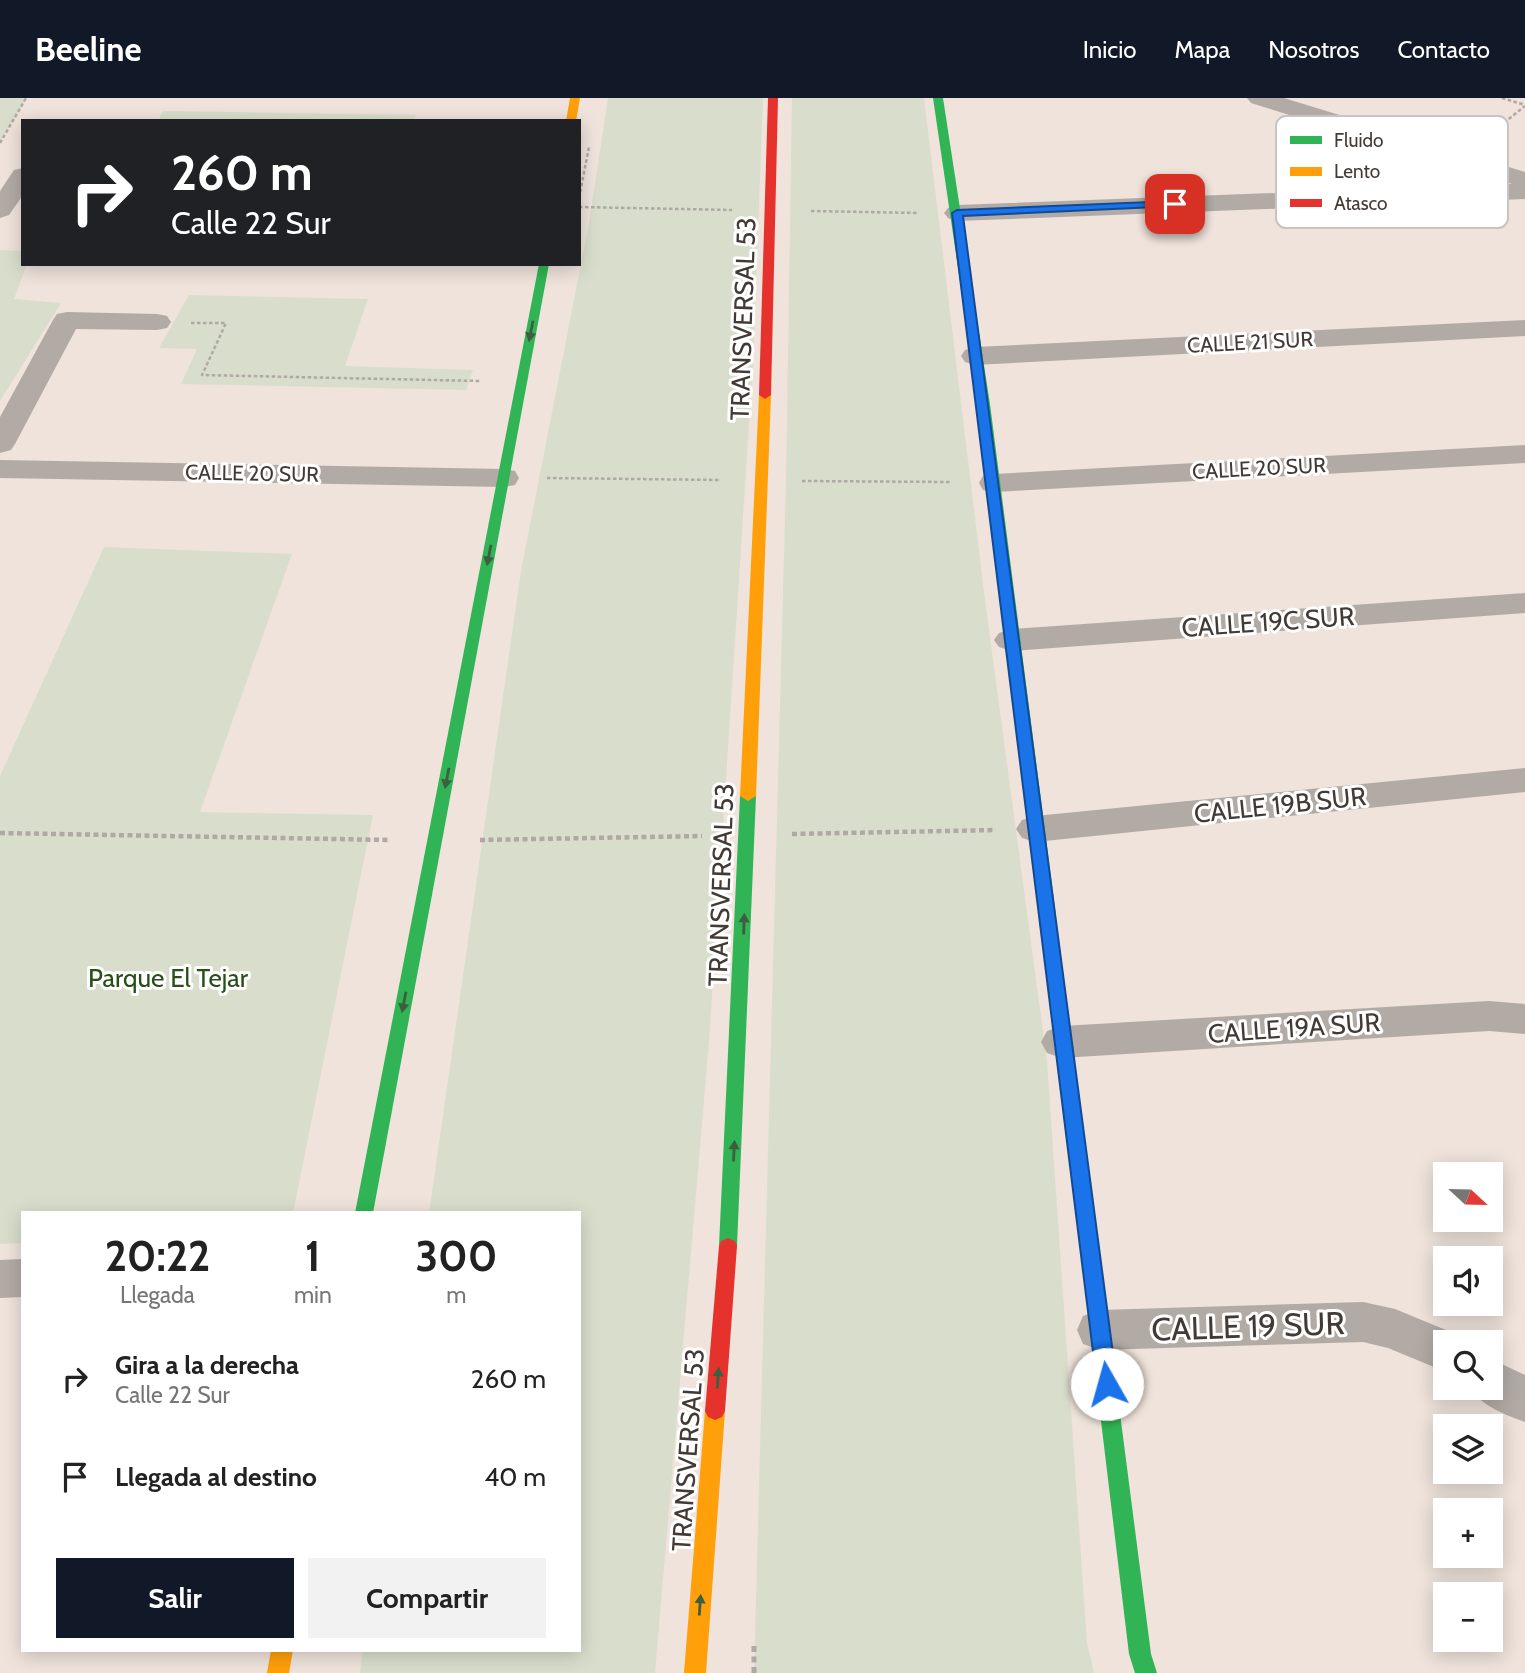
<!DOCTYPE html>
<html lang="es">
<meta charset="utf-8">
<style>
body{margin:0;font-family:Cabin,sans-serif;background:#f2f2f2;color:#222;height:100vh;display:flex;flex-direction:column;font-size:26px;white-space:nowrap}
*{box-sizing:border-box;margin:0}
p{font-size:23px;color:#767676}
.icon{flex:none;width:38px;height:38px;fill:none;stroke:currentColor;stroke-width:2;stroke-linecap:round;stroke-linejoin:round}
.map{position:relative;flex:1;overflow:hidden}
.side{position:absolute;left:21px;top:1113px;width:560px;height:441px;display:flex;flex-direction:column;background:#fff;border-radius:0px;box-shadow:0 4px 18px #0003}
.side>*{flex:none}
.hud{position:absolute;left:21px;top:21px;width:560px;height:147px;border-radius:0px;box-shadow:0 4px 18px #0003;background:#202124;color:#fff;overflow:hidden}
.needle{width:46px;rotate:112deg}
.controls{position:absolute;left:1433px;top:1064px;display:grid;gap:14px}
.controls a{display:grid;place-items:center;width:70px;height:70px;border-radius:0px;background:#fff;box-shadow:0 4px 18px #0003;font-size:35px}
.pin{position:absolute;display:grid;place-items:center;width:60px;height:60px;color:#fff;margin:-30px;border-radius:14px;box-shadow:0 4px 10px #0006}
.me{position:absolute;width:77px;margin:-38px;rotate:353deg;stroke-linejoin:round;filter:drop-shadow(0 0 5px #0008)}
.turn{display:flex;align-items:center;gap:24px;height:147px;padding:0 35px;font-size:32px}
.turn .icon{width:91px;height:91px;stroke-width:2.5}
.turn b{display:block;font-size:49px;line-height:60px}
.eta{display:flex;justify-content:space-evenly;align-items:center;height:119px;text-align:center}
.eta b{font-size:42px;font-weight:700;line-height:49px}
.button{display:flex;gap:14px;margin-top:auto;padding:14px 35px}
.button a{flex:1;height:80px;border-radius:0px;background:#111827;color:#fff;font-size:28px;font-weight:700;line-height:80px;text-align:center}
.button a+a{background:#f2f2f2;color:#222}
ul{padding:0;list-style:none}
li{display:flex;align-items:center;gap:21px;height:98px;padding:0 35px}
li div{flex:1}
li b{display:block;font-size:26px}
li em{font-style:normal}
header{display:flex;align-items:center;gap:42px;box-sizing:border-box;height:98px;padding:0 35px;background:#111827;color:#fff}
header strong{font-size:33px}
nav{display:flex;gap:38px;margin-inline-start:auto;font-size:24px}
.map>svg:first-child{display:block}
.green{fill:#d9decc}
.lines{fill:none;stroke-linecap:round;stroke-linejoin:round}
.path-far2{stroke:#afa8a4;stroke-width:2.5;stroke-dasharray:3.5 2.5;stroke-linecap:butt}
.path-far1{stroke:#afa8a4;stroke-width:4.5;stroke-dasharray:5 3.5;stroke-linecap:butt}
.path{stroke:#afa8a4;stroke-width:5;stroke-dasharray:6 4.5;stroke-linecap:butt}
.street{fill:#b2aba5;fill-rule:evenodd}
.fast{fill:#30b455;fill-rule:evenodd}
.slow{fill:#ff9f0a;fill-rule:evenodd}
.jam{fill:#e5322d;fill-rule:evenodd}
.oneway{fill:#3d5f3f}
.route{fill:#1a73e8;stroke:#114b97;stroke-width:2}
.labels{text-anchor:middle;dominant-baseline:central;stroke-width:6;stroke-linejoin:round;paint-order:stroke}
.far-street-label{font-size:21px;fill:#433a35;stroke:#fff}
.street-label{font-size:26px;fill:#433a35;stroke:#fff}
.park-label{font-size:26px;fill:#2a4e1a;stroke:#fff}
.near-street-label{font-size:32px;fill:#433a35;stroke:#fff}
.key{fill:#fff;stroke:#c7c4c2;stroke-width:2}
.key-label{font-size:19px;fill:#433a35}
</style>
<header>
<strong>Beeline</strong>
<nav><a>Inicio</a><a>Mapa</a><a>Nosotros</a><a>Contacto</a></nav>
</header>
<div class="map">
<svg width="1525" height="1575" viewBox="0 0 1525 1575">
<rect width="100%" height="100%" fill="#efe3db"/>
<!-- green -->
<g class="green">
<path d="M0 0H27L0 43Z"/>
<path d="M608 0H763L753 265 709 944 655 1575H360L363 1552H579V1115H429L521 473 589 125Z"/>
<path d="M792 0H924L985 502 1047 963 1087 1545 1094 1575H754L786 383Z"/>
<path d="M163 13 416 17 414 23H158Z"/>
<path d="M0 152 23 153V166H27L14 201 61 205 0 303Z"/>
<path d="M189 197 368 201 345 268 473 272 466 292 181 286 197 251 159 250Z"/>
<path d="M104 449 292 456 200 714 373 717 293 1115H23V1145L0 1146V678Z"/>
</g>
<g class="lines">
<!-- path-far2 -->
<g class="path-far2">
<path d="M1502 0 1525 7"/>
<path d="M1490 36 1525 8"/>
<path d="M0 45 26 0"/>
<path d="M579 100 589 49"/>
<path d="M579 109 732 112"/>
<path d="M811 113 918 115"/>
<path d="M191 225H226L202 277 480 283"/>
<path d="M547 380 720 382"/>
<path d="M802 383 951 384"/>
</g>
<!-- path-far1 -->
<g class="path-far1">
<path d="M0 735 391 742"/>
<path d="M792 736 996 732"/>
<path d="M480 742 702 738"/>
</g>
<!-- path -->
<path class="path" d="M754 1548V1575"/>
<!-- street -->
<g class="street">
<path d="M1247 0H1284L1525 74V101L957 123 948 120 944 115 948 110 957 107 1512 86 1251 5Z"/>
<path d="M23 70V97L9 117 0 120V93L14 72Z"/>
<path d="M67 214 157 216 167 218 171 224 167 230 157 232 76 231 15 346 11 352 0 355V319L53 222 57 216Z"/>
<path d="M1525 222V238L975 267 965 264 961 258 965 252 975 249Z"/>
<path d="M1525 347V365L994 394 983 392 979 385 983 378 994 376Z"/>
<path d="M0 362 504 371 515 373 519 380 515 387 504 389 0 380Z"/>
<path d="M1525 495V515L1011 553 999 549 994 542 999 535 1011 531Z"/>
<path d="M1525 670V694L1035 744 1022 740 1016 731 1022 722 1035 718Z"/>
<path d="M1489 903 1525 906V936L1489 933 1062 960 1047 955 1041 944 1047 933 1062 928Z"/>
<path d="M23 1161V1199L0 1200V1162Z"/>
<path d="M1363 1204 1395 1211 1463 1239 1465 1244H1446V1274L1388 1250 1363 1244 1100 1252 1083 1246 1077 1232 1083 1218 1100 1212Z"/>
<path d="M1491 1261 1525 1277V1324C1508 1318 1479 1307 1471 1290H1491Z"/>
</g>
<!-- fast -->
<g class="fast">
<path d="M933 0H943L990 306 1056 818 1048 824 1040 818 978 306Z"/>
<path d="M539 166H549L373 1115H355Z"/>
<path d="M748 693 756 698 737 1148 735 1153 728 1156 721 1153 719 1148 740 698Z"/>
<path d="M1082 1083 1088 1085 1091 1090 1151 1556 1157 1575H1135L1129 1556 1073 1090 1076 1085Z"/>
</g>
<!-- slow -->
<g class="slow">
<path d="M570 0H580L576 23H566Z"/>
<path d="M765 293 771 297 756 698 748 703 740 698 759 297Z"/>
<path d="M1048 812 1056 818 1091 1090 1088 1095 1082 1097 1076 1095 1073 1090 1040 818Z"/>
<path d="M715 1304 722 1307 725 1313 706 1575H684L705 1313 708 1307Z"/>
<path d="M271 1552H293L289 1575H267Z"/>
</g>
<!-- jam -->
<g class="jam">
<path d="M768 0H778L771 297 765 301 759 297Z"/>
<path d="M728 1140 735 1143 737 1148 725 1313 722 1319 715 1322 708 1319 705 1313 719 1148 721 1143Z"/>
</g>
</g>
<!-- one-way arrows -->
<defs><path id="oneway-solid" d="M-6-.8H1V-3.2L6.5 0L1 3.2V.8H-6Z" transform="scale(1.75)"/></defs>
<g class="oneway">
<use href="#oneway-solid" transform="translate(531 233) rotate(101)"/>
<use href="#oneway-solid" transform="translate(489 457) rotate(101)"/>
<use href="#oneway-solid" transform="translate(447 680) rotate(101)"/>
<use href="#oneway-solid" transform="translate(744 826) rotate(-88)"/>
<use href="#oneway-solid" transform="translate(404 904) rotate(101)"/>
<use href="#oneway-solid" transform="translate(734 1053) rotate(-87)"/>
<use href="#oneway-solid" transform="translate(718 1280) rotate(-86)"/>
<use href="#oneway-solid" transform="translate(700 1507) rotate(-86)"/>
</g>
<!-- route -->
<path class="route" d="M1175 103 1180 106 1178 108 963 118 1117 1286 1114 1292 1107 1295 1100 1292 1097 1286 952 115 957 112Z"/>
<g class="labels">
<!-- far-street labels -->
<g class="far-street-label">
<text transform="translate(1250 244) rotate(-3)">CALLE 21 SUR</text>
<text transform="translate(1259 370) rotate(-3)">CALLE 20 SUR</text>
<text transform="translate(252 375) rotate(1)">CALLE 20 SUR</text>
</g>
<!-- street labels -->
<g class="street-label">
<text transform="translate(743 221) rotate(-88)">TRANSVERSAL 53</text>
<text transform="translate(1268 524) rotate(-4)">CALLE 19C SUR</text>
<text transform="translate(1280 707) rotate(-6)">CALLE 19B SUR</text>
<text transform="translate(721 787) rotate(-88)">TRANSVERSAL 53</text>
<text transform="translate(1294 930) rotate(-4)">CALLE 19A SUR</text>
<text transform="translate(688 1352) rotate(-86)">TRANSVERSAL 53</text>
</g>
<!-- park labels -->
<g class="park-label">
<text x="168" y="880">Parque El Tejar</text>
</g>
<!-- near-street labels -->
<g class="near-street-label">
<text transform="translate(1248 1228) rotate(-2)">CALLE 19 SUR</text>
</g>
</g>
<!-- legend -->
<rect x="1276" y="18" width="232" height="112" rx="10" class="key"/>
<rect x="1290" y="38" width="32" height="8" fill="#30b455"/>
<rect x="1290" y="69" width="32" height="9" fill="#ff9f0a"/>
<rect x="1290" y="101" width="32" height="8" fill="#e5322d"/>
<g class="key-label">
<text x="1334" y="49">Fluido</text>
<text x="1334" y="80">Lento</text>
<text x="1334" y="112">Atasco</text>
</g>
</svg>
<div class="controls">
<a><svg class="needle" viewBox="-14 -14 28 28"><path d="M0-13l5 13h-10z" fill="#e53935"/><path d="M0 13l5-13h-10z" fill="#767676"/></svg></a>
<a><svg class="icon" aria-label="sound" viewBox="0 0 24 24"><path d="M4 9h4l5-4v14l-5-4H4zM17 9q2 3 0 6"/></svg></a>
<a><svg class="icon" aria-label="search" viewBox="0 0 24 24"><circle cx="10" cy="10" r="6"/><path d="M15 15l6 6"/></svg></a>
<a><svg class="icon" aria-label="layers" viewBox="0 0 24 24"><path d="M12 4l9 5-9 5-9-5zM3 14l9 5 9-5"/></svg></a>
<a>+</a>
<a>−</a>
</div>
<div class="pin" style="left:1175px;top:106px;background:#d93025"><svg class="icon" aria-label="arrive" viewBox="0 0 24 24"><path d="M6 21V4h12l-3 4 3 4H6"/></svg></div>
<svg class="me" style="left:1107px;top:1286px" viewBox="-20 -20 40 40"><circle r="19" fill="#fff"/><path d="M0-13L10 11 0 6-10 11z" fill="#1a73e8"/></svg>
<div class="hud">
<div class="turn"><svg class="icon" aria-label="right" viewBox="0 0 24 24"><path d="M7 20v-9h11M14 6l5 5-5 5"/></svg><div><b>260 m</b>Calle 22 Sur</div></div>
</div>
<section class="side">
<div class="eta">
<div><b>20:22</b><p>Llegada</p></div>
<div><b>1</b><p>min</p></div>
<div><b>300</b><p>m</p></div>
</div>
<ul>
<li><svg class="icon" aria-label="right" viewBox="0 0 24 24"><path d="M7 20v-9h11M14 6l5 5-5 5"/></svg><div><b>Gira a la derecha</b><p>Calle 22 Sur</p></div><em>260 m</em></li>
<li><svg class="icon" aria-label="arrive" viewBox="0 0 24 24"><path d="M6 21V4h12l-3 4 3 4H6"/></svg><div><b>Llegada al destino</b></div><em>40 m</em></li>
</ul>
<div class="button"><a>Salir</a><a>Compartir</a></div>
</section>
</div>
